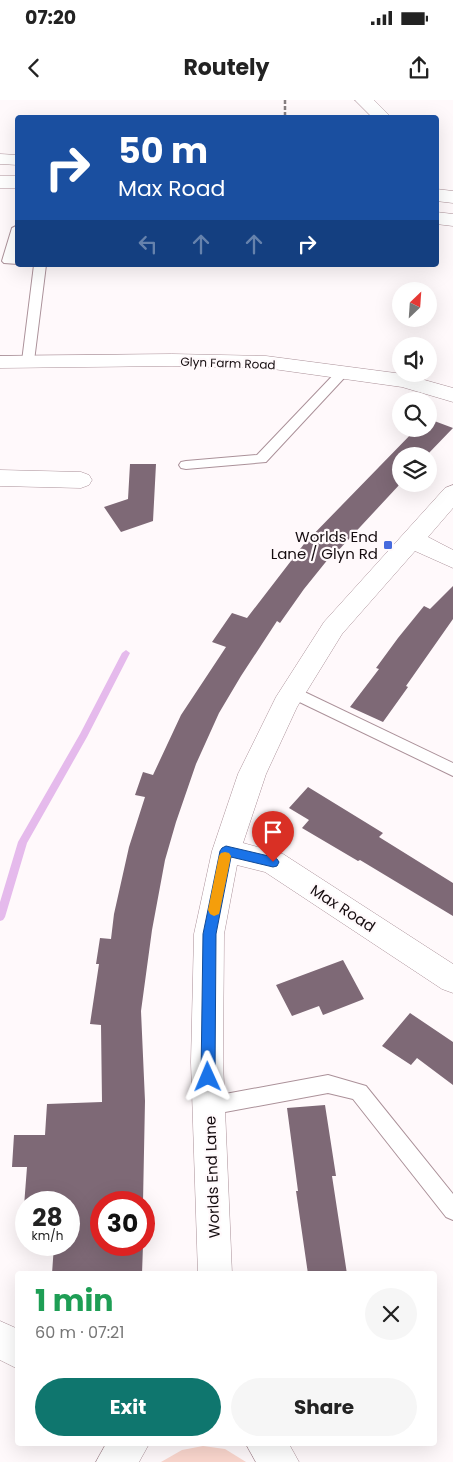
<!DOCTYPE html>
<meta charset="utf-8">
<style>
body{margin:0;font-family:Poppins,sans-serif;background:#f6f6f6;color:#222;height:100vh;display:flex;flex-direction:column;font-size:19px;white-space:nowrap}
*{box-sizing:border-box;margin:0}
p{font-size:16px;color:#767676}
.icon{flex:none;width:28px;height:28px;fill:none;stroke:currentColor;stroke-width:2;stroke-linecap:round;stroke-linejoin:round}
.map{position:relative;flex:1;overflow:hidden}
.side{position:absolute;left:15px;top:1171px;width:422px;height:175px;display:flex;flex-direction:column;background:#fff;border-radius:5px;box-shadow:0 5px 20px #0002}
.side>*{flex:none}
.banner{position:absolute;left:15px;top:15px;width:424px;height:152px;border-radius:5px;box-shadow:0 5px 20px #0002;background:#1a4fa0;color:#fff;overflow:hidden}
.needle{width:32px;rotate:25deg}
.buttons{position:absolute;left:392px;top:182px;display:grid;gap:10px}
.buttons a{display:grid;place-items:center;width:45px;height:45px;border-radius:50%;background:#fff;box-shadow:0 5px 20px #0002;font-size:25px}
.speed{position:absolute;left:15px;top:1091px;display:flex;gap:10px;font-size:25px;font-weight:700;text-align:center}
.speed>*{display:grid;place-content:center;width:65px;height:65px;border-radius:50%;background:#fff;box-shadow:0 5px 20px #0002;line-height:1}
.speed small{font-size:12px;font-weight:400}
.speed .limit{border:8px solid #d22;background:#fff;color:#111}
.pin{position:absolute;display:grid;place-items:center;width:42px;height:42px;color:#fff;margin:-51px -21px;border-radius:50% 50% 50% 0;rotate:-45deg;box-shadow:0 0 5px #0007}
.pin .icon{rotate:45deg}
.me{position:absolute;width:55px;margin:-28px;rotate:359deg;stroke-linejoin:round;filter:drop-shadow(0 0 4px #0008)}
.turn{display:flex;align-items:center;gap:18px;height:105px;padding:0 20px;font-size:22px}
.turn .icon{width:65px;height:65px;stroke-width:2.5}
.turn b{display:block;font-size:35px;line-height:42px}
.lanes{display:flex;align-items:center;height:48px;padding:0 20px;background:#0003;justify-content:center;gap:25px;direction:ltr}
.lanes .off{opacity:.35}
.round{display:grid;place-items:center;flex:none;width:52px;height:52px;border-radius:26px;background:#f6f6f6}
.overview{display:flex;align-items:center;justify-content:space-between;height:85px;padding:0 20px}
h1{font-size:30px;font-weight:700;line-height:38px;color:#1e9e55}
.button{display:flex;gap:10px;margin-top:auto;padding:10px 20px}
.button a{flex:1;height:58px;border-radius:30px;background:#0f766e;color:#fff;font-size:20px;font-weight:700;line-height:58px;text-align:center}
.button a+a{background:#f6f6f6;color:#222}
.status{display:flex;justify-content:space-between;align-items:center;height:35px;padding:0 25px;background:#fff;direction:ltr}
.status svg{height:14px;fill:currentColor}
header{display:flex;justify-content:space-between;align-items:center;height:65px;padding:0 20px;background:#fff;font-size:22px;font-weight:700}
.map>svg:first-child{display:block}
.green{fill:#fbd7ce}
.lines{fill:none;stroke-linecap:round;stroke-linejoin:round}
.stream{fill:#e5baec;fill-rule:evenodd}
.building{fill:#7e6976}
.service-casing{stroke:#ab9199;stroke-width:2}
.minor-casing{stroke:#ab9199;stroke-width:1}
.tertiary-casing{stroke:#ab9199;stroke-width:1}
.path{stroke:#867f81;stroke-width:2.5;stroke-dasharray:4 2;stroke-linecap:butt}
.service{fill:#fff;fill-rule:evenodd}
.minor{fill:#fff;fill-rule:evenodd}
.tertiary{fill:#fff;fill-rule:evenodd}
.route{fill:#1a73e8;stroke:#114b97}
.slow{fill:#f59e0b}
.poi-dot{fill:#466bde;stroke:#fff9fb;stroke-width:2}
.labels{text-anchor:middle;dominant-baseline:central;stroke-width:4.5;stroke-linejoin:round;paint-order:stroke}
.far-street-label{font-size:12px;fill:#150c0f;stroke:#fff9fb}
.poi-label{font-size:15px;fill:#150c0f;stroke:#fff9fb;text-anchor:end}
.street-label{font-size:15px;fill:#150c0f;stroke:#fff9fb}
</style>
<div class="status"><b>07:20</b><svg viewBox="0 0 49 12"><path d="M0 12V9h3v3zM5 12V6h3v6zM10 12V3h3v9zM15 12V0h3v12zM26 1h20v11H26zM47 4h2v5h-2z"/></svg></div>
<header><svg class="icon" aria-label="back" viewBox="0 0 24 24"><path d="M15 5l-7 7 7 7"/></svg>Routely<svg class="icon" aria-label="share" viewBox="0 0 24 24"><path d="M12 15V3M7 8l5-5 5 5M5 13v7h14v-7"/></svg></header>
<div class="map">
<svg width="453" height="1362" viewBox="0 0 453 1362">
<rect width="100%" height="100%" fill="#fff9fb"/>
<!-- green -->
<path class="green" d="M203 1346 225 1349 246 1362H161L182 1350Z"/>
<g class="lines">
<!-- stream -->
<path class="stream" d="M126 550 130 553 87 637 27 743 5 817 3 820 0 821V802L18 742 80 634 122 553Z"/>
</g>
<!-- building -->
<g class="building">
<path d="M429 319 453 328 426 356H401V383L335 454 333 453 304 489 280 523 277 521 241 576 219 613 196 664 176 722 165 760 152 830 141 911 145 1001 143 1102H101V1145H143L142 1174H52L54 1145H69V1102H26V1118L23 1119 27 1067H12L14 1035H45L47 1004 102 1002 101 925 90 924 99 864H96L100 838 111 839 114 814 129 747 145 697 135 695 143 672 153 675 181 615 226 547 212 542 232 513 247 518 304 444 416 329H429Z"/>
<path d="M130 364H156L153 421 121 432 104 407 128 399Z"/>
<path d="M453 486V519L406 586 408 587 383 622 350 607 379 569 376 568 398 538 424 506 430 509Z"/>
<path d="M308 687 383 733 379 737 453 783V816L360 760 358 761 302 728 309 720 289 708Z"/>
<path d="M343 860 364 899 323 915 319 906 292 916 276 885Z"/>
<path d="M410 913 453 942V985L417 958 411 965 382 946Z"/>
<path d="M325 1005 336 1076H332L347 1174H308L296 1091H298L287 1008Z"/>
</g>
<g class="lines">
<!-- service casing -->
<g class="service-casing">
<g id="service">
<path d="M18 125V149L15 158H18V164L4 163 2 161 12 128Z"/>
<path d="M34 165H46L34 261 28 265 22 261Z"/>
<path d="M342 269 346 270 348 273 346 276 266 362 186 369 181 368 179 365 181 362 186 361 257 355 338 270Z"/>
<path d="M292 586 453 663V676L287 596 284 592 287 588Z"/>
<path d="M328 975 366 986 453 1094V1120L446 1117 353 999 328 993 209 1015 202 1012 199 1006 202 1000 209 997Z"/>
</g>
</g>
<!-- minor casing -->
<g class="minor-casing">
<g id="minor">
<path d="M355 0H374L392 18H373Z"/>
<path d="M172 254 266 256 403 274 453 288V302L402 287 266 268 172 266 0 268V256Z"/>
<path d="M0 370 81 372 89 375 92 380 89 385 81 388 0 386Z"/>
<path d="M453 385V408L428 437 453 450V468L415 451 342 534 297 607 266 674 243 743 283 754 453 864V893L442 889 265 772 237 765 224 834 223 962 232 1174H198L191 962 194 834 212 751 238 674 276 597 324 522 445 388Z"/>
<path d="M0 1221 18 1229V1269L0 1260Z"/>
<path d="M106 1344H149L139 1362H96Z"/>
<path d="M246 1344H289L299 1362H256Z"/>
</g>
</g>
<!-- tertiary casing -->
<g class="tertiary-casing">
<g id="tertiary">
<path d="M0 54 18 55V65L0 64Z"/>
<rect x="0" y="76" width="18" height="12"/>
<path d="M436 89 453 91V103L436 101Z"/>
<path d="M436 112 453 114V126L436 124Z"/>
</g>
</g>
<!-- path -->
<path class="path" d="M285 0V18"/>
<!-- service -->
<use href="#service" class="service"/>
<!-- minor -->
<use href="#minor" class="minor"/>
<!-- tertiary -->
<use href="#tertiary" class="tertiary"/>
</g>
<!-- route -->
<path class="route" d="M226 746 273 757 277 759 279 762 277 766 273 767 231 757 216 834 215 977 213 981 208 983 203 981 201 977 203 834 220 751 222 748Z"/>
<!-- slow -->
<path class="slow" d="M225 752 229 753 231 756 220 810 219 814 214 816 210 814 208 810 219 756 221 753Z"/>
<!-- markers -->
<rect class="poi-dot" x="383" y="440" width="10" height="10" rx="2.5"/>
<g class="labels">
<!-- far-street labels -->
<g class="far-street-label">
<text transform="translate(228 263) rotate(2)">Glyn Farm Road</text>
</g>
<!-- poi labels -->
<g class="poi-label">
<text x="378" y="436">Worlds End<tspan x="378" dy="17">Lane / Glyn Rd</tspan></text>
</g>
<!-- street labels -->
<g class="street-label">
<text transform="translate(343 808) rotate(33)">Max Road</text>
<text transform="translate(212 1077) rotate(-92)">Worlds End Lane</text>
</g>
</g>
</svg>
<div class="buttons">
<a><svg class="needle" viewBox="-14 -14 28 28"><path d="M0-13l5 13h-10z" fill="#e53935"/><path d="M0 13l5-13h-10z" fill="#767676"/></svg></a>
<a><svg class="icon" aria-label="sound" viewBox="0 0 24 24"><path d="M4 9h4l5-4v14l-5-4H4zM17 9q2 3 0 6"/></svg></a>
<a><svg class="icon" aria-label="search" viewBox="0 0 24 24"><circle cx="10" cy="10" r="6"/><path d="M15 15l6 6"/></svg></a>
<a><svg class="icon" aria-label="layers" viewBox="0 0 24 24"><path d="M12 4l9 5-9 5-9-5zM3 14l9 5 9-5"/></svg></a>
</div>
<div class="speed"><div>28<small>km/h</small></div><div class="limit">30</div></div>
<div class="pin" style="left:273px;top:762px;background:#d93025"><svg class="icon" aria-label="arrive" viewBox="0 0 24 24"><path d="M6 21V4h12l-3 4 3 4H6"/></svg></div>
<svg class="me" style="left:208px;top:977px" viewBox="-20 -20 40 40"><path d="M0-17L14 15 0 8-14 15z" fill="#1a73e8" stroke="#fff" stroke-width="4"/></svg>
<div class="banner">
<div class="turn"><svg class="icon" aria-label="right" viewBox="0 0 24 24"><path d="M7 20v-9h11M14 6l5 5-5 5"/></svg><div><b>50 m</b>Max Road</div></div>
<div class="lanes"><svg class="icon off" aria-label="left" viewBox="0 0 24 24"><path d="M17 20v-9H6M10 6l-5 5 5 5"/></svg><svg class="icon off" aria-label="ahead" viewBox="0 0 24 24"><path d="M12 20V5M6 11l6-6 6 6"/></svg><svg class="icon off" aria-label="ahead" viewBox="0 0 24 24"><path d="M12 20V5M6 11l6-6 6 6"/></svg><svg class="icon" aria-label="right" viewBox="0 0 24 24"><path d="M7 20v-9h11M14 6l5 5-5 5"/></svg></div>
</div>
<section class="side">
<div class="overview"><div><h1>1 min</h1><p>60 m · 07:21</p></div><a class="round"><svg class="icon" aria-label="close" viewBox="0 0 24 24"><path d="M6 6l12 12M18 6L6 18"/></svg></a></div>
<div class="button"><a>Exit</a><a>Share</a></div>
</section>
</div>
